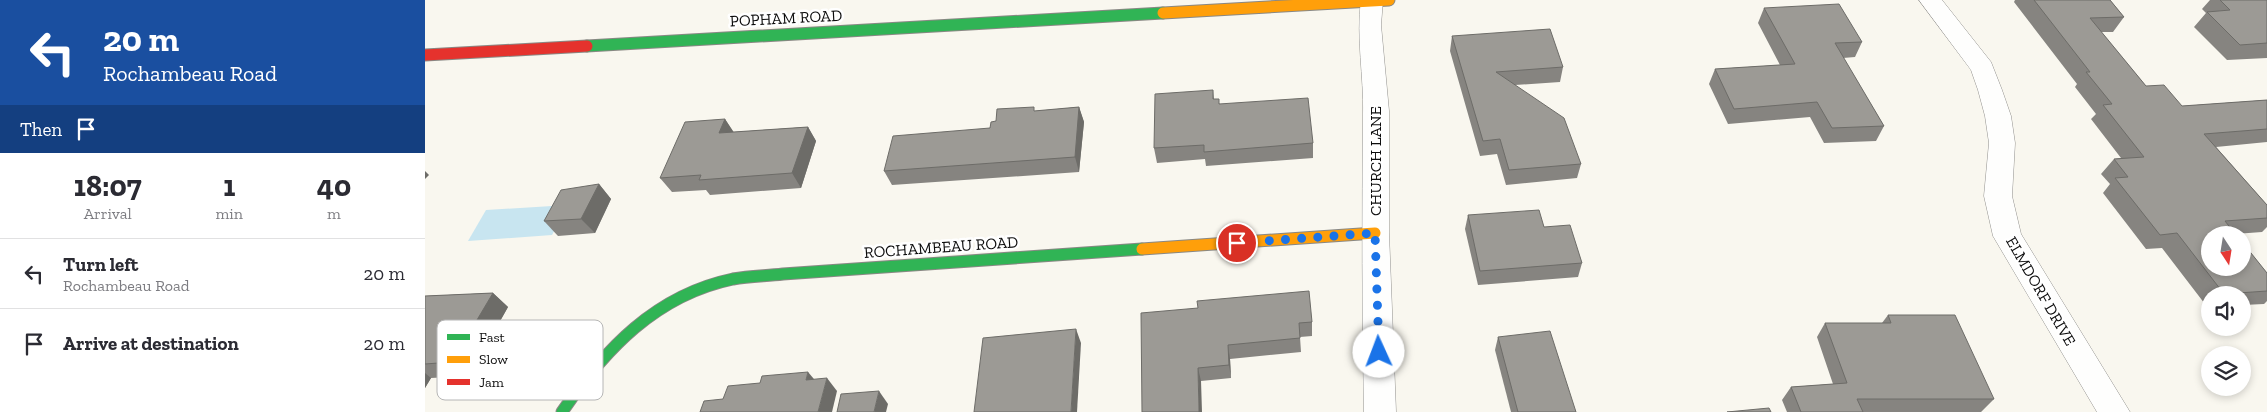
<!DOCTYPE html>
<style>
body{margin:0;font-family:"Zilla Slab",serif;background:#f7f7f7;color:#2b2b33;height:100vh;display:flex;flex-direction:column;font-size:19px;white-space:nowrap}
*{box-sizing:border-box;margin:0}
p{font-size:16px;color:#7c7c81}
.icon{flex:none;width:28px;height:28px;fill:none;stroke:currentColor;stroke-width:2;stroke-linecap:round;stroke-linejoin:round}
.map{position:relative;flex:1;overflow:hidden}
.side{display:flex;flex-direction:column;background:#fff;width:425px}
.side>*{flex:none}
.hud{background:#1a4fa0;color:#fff;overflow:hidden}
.needle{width:32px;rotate:168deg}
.fabs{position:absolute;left:1776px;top:226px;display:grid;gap:10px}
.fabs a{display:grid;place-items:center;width:50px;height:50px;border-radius:50%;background:#fff;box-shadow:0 2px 8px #0003;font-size:25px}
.pin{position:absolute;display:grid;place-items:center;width:42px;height:42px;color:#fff;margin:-21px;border:2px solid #fff;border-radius:50%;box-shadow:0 1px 5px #0007}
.me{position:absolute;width:55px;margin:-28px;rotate:358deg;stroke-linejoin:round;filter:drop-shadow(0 0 4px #0008)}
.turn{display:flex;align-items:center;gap:18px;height:105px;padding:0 20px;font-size:22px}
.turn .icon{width:65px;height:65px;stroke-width:2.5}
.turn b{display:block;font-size:35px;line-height:42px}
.then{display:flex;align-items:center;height:48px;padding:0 20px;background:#0003;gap:10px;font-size:19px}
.eta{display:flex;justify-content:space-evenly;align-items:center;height:85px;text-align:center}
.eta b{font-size:30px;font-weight:700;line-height:35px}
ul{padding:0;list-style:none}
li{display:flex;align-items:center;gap:15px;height:70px;padding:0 20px;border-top:1px solid #e1e1e2}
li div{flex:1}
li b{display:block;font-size:19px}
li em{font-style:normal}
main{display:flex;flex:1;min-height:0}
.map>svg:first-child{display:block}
.water{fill:#c8e5f0}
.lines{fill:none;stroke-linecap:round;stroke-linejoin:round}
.street-casing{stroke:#92918e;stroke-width:1}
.fast-casing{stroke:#898884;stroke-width:13}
.slow-casing{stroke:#898884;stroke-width:13}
.jam-casing{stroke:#898884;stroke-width:13}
.street{fill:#fefefd;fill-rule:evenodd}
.fast{stroke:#30b455;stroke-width:11}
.slow{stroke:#ff9f0a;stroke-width:11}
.jam{stroke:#e5322d;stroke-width:11}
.wall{fill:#868480}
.shaded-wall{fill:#6d6c68}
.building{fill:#9c9a95;stroke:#6d6c68}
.route{stroke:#1a73e8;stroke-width:9;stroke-dasharray:0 16.2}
.labels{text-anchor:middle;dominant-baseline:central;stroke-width:5;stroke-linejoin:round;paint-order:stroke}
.street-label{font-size:16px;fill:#0b0b0b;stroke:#fff}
.key{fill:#fff;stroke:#b6b6b6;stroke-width:1}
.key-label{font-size:14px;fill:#0b0b0b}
</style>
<main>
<section class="side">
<div class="hud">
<div class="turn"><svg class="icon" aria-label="left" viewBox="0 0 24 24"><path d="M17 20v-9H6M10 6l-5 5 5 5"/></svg><div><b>20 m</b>Rochambeau Road</div></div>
<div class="then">Then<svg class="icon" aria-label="arrive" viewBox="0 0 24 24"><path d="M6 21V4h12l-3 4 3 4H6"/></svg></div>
</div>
<div class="eta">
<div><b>18:07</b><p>Arrival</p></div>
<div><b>1</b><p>min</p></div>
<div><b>40</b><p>m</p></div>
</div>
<ul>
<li><svg class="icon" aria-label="left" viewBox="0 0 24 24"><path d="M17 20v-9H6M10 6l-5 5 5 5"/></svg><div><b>Turn left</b><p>Rochambeau Road</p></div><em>20 m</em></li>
<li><svg class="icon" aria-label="arrive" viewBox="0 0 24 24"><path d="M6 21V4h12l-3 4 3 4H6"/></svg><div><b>Arrive at destination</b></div><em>20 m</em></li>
</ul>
</section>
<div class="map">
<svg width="1842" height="412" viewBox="0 0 1842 412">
<rect width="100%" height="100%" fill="#f9f7ef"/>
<!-- water -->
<path class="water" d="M143 205 127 235 43 241 61 210Z"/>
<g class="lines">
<!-- street casing -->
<g class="street-casing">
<g id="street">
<path d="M936 0H958L956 25 964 111V233L971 412H939C937 313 937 214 938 114 939 76 931 39 936 0Z"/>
<path d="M1494 0H1517L1566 62 1577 90 1586 116 1590 143 1587 196 1596 234 1705 412H1672L1568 236 1559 196 1564 143 1560 116 1553 90 1546 70Z"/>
</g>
</g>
<!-- fast casing -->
<g class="fast-casing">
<g id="fast">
<path d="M162 46 738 13"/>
<path d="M137 412C180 349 231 295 308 279 325 276 341 276 358 274L717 249"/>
</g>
</g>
<!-- slow casing -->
<g class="slow-casing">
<g id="slow">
<path d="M738 13 964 0"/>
<path d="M717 249 950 233"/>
</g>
</g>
<!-- jam casing -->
<g class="jam-casing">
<path id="jam" d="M0 55 162 46"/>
</g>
<!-- street -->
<use href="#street" class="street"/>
<!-- fast -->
<use href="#fast" class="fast"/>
<!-- slow -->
<use href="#slow" class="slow"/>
<!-- jam -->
<use href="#jam" class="jam"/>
</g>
<!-- wall -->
<g class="wall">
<path d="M1590 0H1685L1699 17 1688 32H1676L1721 86 1757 106 1842 100V142L1791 147 1842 205V227L1837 232 1810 234 1842 273V301L1839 304 1818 305V295H1785V308H1783L1737 248 1721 249 1678 193 1685 184 1676 174 1689 159 1696 158 1666 119 1671 114 1650 87 1652 84 1589 2Z"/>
<path d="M1785 0H1842V58L1802 60 1769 27 1781 13 1777 9Z"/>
<path d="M1339 8 1437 42 1430 57 1418 58 1459 126 1451 141 1399 143 1385 117 1303 124 1284 84 1290 69 1355 65 1333 23Z"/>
<path d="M1027 36 1138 67 1135 82 1090 85 1156 164 1152 178 1081 185 1072 154 1055 156 1025 51Z"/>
<path d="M788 90 789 99 795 104 888 143V158L781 166 780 159 732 163 729 148Z"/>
<path d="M654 107 659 122 654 172 467 185 459 171 565 128 571 121 610 111Z"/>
<path d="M300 119 308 132 383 127 391 141 376 188 285 195 281 190 247 192 235 178Z"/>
<path d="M174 184 186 199 170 233 133 236 119 221Z"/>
<path d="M1043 215 1119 227 1157 263 1153 277 1053 285 1040 229Z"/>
<path d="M68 293 83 307 44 376 6 378 0 388V296Z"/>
<path d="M773 308 887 322V336L875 337 876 352 805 359 806 378 776 381 717 412Z"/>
<path d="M1463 315 1569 399 1556 412H1362L1357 400 1366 387 1408 384 1392 337 1400 323H1457Z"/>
<path d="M1073 337 1151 412H1086L1070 350Z"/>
</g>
<!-- shaded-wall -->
<g class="shaded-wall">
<path d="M654 107 659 122 654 172 650 157Z"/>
<path d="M300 119 310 134 294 133Z"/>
<path d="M383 127 391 141 376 188 367 173Z"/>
<path d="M0 171 4 175 0 179Z"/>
<path d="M174 184 186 199 170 233 156 219Z"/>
<path d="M68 293 83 307 44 376 27 362Z"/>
<path d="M651 329 656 343 652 412H646Z"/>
<path d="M803 345 805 359 806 378 804 365Z"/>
<path d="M773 368 776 381 777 412H774Z"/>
<path d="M383 372 394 385 381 380Z"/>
<path d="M0 373 6 378 0 388Z"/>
<path d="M402 378 412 391 407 412H393Z"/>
<path d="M454 391 463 404 461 412H449Z"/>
</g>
<!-- building -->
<g class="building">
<path d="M1609 0H1685L1699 17 1665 18 1721 86 1739 85 1757 106 1842 100V129L1779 134 1842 205V218L1800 221 1811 235H1785V268H1818V243L1842 273V291L1799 294 1752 233 1735 235 1690 178 1703 177 1689 159 1719 157 1678 105 1687 104 1661 72H1665Z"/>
<path d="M1795 0H1842V43L1815 45 1782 12 1805 10Z"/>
<path d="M1414 4 1437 42 1410 43 1459 126 1407 128 1392 102 1309 109 1290 69 1370 64 1339 8Z"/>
<path d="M1125 29 1138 67 1071 72 1139 118 1156 164 1084 170 1075 139 1058 141 1027 36Z"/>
<path d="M788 90V99H794V104L883 98 888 143 779 152V145L729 148 730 94Z"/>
<path d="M609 107V111L654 107 650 157 459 171 468 136 565 128 566 122 571 121 572 109Z"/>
<path d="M300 119 294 133 383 127 367 173 274 180 276 175 235 178 260 122Z"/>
<path d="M174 184 156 219 119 221 136 190Z"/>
<path d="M1114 210 1119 227 1145 225 1157 263 1055 271 1043 215Z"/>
<path d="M884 291 887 322 874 323 875 338 803 345 804 365 773 368 774 412H717L716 313 773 308 772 301Z"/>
<path d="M68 293 27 362 0 364V296Z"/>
<path d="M1463 315H1530L1569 399H1432L1438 412H1376L1366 387 1422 383 1400 323H1466Z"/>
<path d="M651 329 646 412H549L558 338Z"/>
<path d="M1125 331 1151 412H1093L1073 337Z"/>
<path d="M383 372 381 380 402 378 393 412H275L279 401 298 399 303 386 335 383 337 376Z"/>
<path d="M454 391 449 412H412L416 394Z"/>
<path d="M1344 408 1346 412H1302Z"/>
</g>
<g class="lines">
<!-- route -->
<path class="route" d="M812 243 950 233 954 352"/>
</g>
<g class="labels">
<!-- street labels -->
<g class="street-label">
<text transform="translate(361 18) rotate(-3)">POPHAM ROAD</text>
<text transform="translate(950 161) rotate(-90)">CHURCH LANE</text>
<text transform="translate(516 247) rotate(-4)">ROCHAMBEAU ROAD</text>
<text transform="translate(1616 291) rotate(60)">ELMDORF DRIVE</text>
</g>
</g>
<!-- legend -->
<rect x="12" y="320" width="166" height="80" rx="8" class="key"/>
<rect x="22" y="334" width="23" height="6" fill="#30b455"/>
<rect x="22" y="356" width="23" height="7" fill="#ff9f0a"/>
<rect x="22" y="379" width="23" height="6" fill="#e5322d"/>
<g class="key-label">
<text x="54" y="342">Fast</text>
<text x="54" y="364">Slow</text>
<text x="54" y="387">Jam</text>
</g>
</svg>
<div class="fabs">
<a><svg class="needle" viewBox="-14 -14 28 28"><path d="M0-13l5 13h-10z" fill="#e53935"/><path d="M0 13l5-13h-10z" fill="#7c7c81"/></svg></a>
<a><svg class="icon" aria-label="sound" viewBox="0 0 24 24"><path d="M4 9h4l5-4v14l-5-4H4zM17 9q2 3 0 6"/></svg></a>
<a><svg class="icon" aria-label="layers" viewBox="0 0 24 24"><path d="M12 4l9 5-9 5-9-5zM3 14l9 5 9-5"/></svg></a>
</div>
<div class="pin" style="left:812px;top:243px;background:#d93025"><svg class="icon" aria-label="arrive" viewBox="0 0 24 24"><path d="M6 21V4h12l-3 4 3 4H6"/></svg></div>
<svg class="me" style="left:954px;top:352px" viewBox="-20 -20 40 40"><circle r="19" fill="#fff"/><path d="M0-13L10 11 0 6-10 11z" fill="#1a73e8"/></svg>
</div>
</main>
